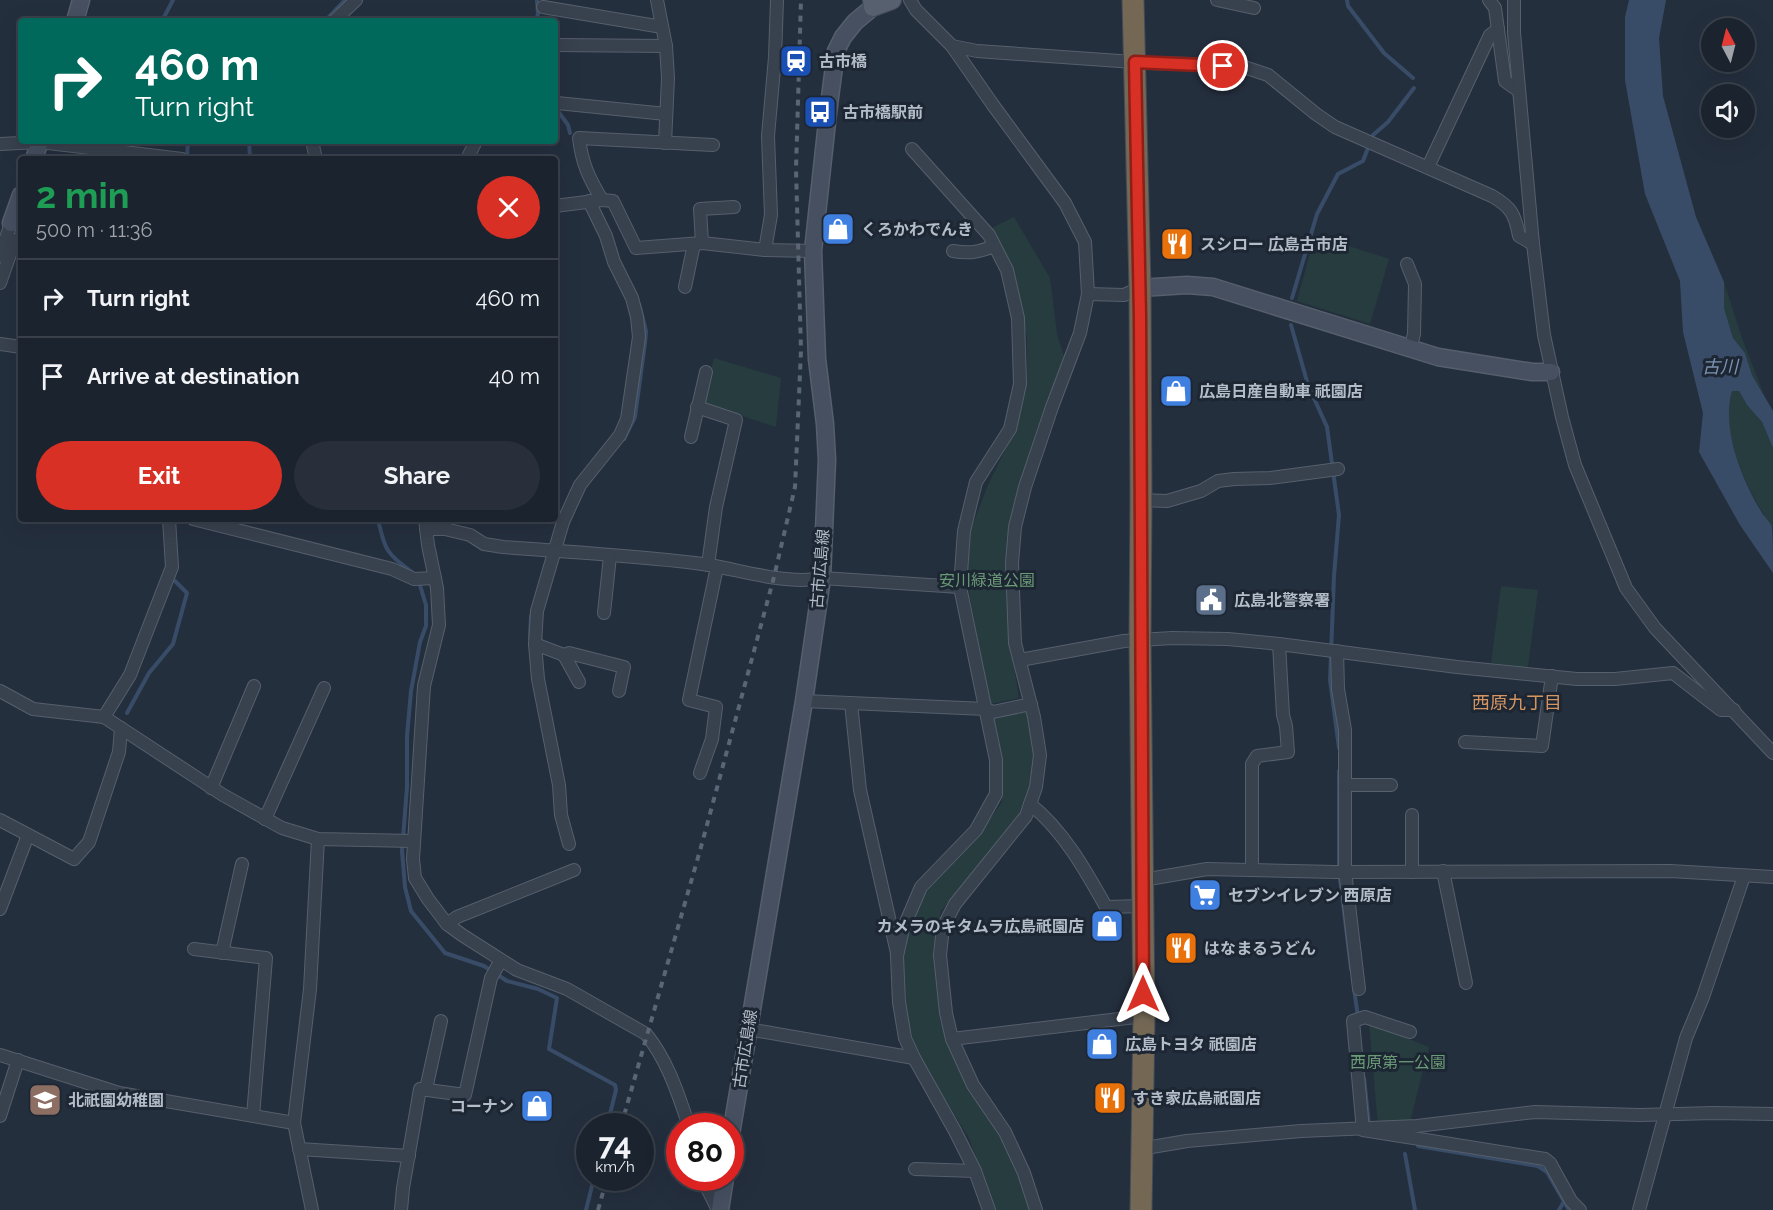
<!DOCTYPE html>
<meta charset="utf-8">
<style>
body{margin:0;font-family:Raleway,"Noto Sans JP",sans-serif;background:#282f3a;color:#f1f3f6;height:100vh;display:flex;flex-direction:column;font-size:22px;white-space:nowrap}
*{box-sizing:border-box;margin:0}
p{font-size:20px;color:#a0a4aa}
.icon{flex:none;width:33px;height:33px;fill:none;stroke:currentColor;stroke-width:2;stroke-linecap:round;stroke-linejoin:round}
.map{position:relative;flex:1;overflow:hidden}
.side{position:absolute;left:18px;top:156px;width:540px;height:366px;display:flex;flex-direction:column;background:#1b232e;border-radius:6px;box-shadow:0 6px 24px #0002,0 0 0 2px #39404a}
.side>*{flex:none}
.top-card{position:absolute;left:18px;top:18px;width:540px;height:126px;border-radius:6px;box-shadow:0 6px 24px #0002,0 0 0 2px #39404a;background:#00695c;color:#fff;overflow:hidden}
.needle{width:39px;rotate:353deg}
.buttons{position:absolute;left:1701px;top:18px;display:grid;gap:12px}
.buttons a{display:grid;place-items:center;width:54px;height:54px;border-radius:50%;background:#1b232e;box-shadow:0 6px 24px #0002,0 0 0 2px #39404a;font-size:30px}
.speed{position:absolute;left:576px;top:1113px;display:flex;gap:12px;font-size:30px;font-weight:700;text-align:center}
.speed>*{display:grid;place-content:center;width:78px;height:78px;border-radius:50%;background:#1b232e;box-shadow:0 6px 24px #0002,0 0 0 2px #39404a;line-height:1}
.speed small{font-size:15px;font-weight:400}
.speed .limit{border:9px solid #d22;background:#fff;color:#111}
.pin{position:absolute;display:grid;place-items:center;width:51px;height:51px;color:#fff;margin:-26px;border:3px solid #fff;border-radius:50%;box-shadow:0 2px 6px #0007}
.me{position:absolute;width:66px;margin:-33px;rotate:0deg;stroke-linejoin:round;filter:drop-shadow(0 0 4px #0008)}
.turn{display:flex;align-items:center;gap:21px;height:126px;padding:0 18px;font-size:27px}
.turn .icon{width:78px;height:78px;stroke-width:2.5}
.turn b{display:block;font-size:42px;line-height:51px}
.round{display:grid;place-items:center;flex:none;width:63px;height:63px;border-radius:32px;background:#282f3a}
.head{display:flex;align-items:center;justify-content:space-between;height:102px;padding:0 18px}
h1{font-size:36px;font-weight:700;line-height:45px;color:#1e9e55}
.button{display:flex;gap:12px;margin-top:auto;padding:12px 18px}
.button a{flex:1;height:69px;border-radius:36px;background:#d93025;color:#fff;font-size:24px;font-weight:700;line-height:69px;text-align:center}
.button a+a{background:#282f3a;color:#f1f3f6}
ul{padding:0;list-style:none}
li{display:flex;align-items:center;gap:18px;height:78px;padding:0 18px;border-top:2px solid #39404a}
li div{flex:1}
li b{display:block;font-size:22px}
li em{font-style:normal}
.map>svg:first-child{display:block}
.green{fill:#263c3f}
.water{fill:#394c67}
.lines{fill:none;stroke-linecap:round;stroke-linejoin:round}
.stream{stroke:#394c67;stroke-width:4}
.street-casing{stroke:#565f6c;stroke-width:14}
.secondary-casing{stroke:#565f6c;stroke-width:19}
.primary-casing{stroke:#414a57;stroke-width:20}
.highway-casing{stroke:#434c59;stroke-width:23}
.street{stroke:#38414e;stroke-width:12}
.secondary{stroke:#465061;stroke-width:16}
.primary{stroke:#56606e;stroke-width:18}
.highway{stroke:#746855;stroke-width:21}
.rail{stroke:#5a6575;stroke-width:4;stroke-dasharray:6 6;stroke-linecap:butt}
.route-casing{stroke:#8d1f18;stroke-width:15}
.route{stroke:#d93025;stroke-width:10}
.labels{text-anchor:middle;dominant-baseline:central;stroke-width:6;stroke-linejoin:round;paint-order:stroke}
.poi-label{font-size:16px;font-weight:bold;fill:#b4bcc9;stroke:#1d2633;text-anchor:start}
.street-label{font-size:16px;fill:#b4bcc9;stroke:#1d2633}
.park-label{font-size:16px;fill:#6b9a76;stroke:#1d2633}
.water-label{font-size:18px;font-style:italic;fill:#7c92b1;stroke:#1d2633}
.neighbourhood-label{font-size:18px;fill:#d59563;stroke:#1d2633}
</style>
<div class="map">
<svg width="1773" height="1210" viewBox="0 0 1773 1210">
<rect width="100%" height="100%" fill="#242f3e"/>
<!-- green -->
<g class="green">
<path d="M1014 217 1050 278 1057 334 1065 360 1037 429 1009 526 1008 630 1019 698 990 704 967 582 971 529 988 485 1017 426 1027 380V337L1012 270 988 230Z"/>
<path d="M1315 235 1389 259 1370 324 1297 301Z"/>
<path d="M1724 282 1742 338 1764 395 1752 375 1745 353 1733 338 1724 308Z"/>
<path d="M714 358 781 378 776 427 702 403Z"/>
<path d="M1732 391H1739L1747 405 1762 422 1773 448V528C1748 493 1719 434 1732 391Z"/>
<path d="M1501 586 1538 590 1528 667 1491 663Z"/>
<path d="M1026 711 1036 757 1031 789 1017 818 941 911 933 952 940 1021 960 1071 993 1123 1019 1179 1029 1210H995L969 1138 918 1056 907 1018 903 954 917 906 938 876 981 832 1002 802 1003 775 993 718Z"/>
<path d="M1369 1023 1429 1047 1410 1122 1378 1126Z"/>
</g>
<!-- water -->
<path class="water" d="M1629 0H1666L1659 38 1663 96 1696 217 1724 282V308L1733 338 1745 353 1752 375 1773 411V448L1762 422 1747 405 1739 391H1732C1721 428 1742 480 1761 511 1764 517 1770 521 1772 527 1773 536 1773 562 1773 573L1740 525 1699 452 1703 413 1683 332 1680 281 1645 194 1625 80V17Z"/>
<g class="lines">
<!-- stream -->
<g class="stream">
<path d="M1347 0 1348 6 1384 53 1413 78"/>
<path d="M162 21 173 0"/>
<path d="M325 21 345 0"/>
<path d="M536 21 538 14 537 0"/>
<path d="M555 107 568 125 570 133"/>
<path d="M249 141 250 158"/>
<path d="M187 158 188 141"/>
<path d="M1292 298 1317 214 1338 174 1363 161 1373 135 1388 122 1414 88"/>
<path d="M1291 325 1308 385 1327 427 1339 515 1334 576 1330 680 1339 748"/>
<path d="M624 439 635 417 645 343 646 331 639 304"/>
<path d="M378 519C385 552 387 553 413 573"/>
<path d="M419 582 426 605V626L420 642 411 691 407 736V787L402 851 405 887 411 911 445 953 484 966 507 981 538 989 557 998 549 1049 615 1085 616 1090 607 1126"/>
<path d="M530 638 531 616"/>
<path d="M127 713 149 673 173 644 187 593 175 581"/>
<path d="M1339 771V865"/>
<path d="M1340 878 1351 969"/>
<path d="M1354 989 1358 1017"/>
<path d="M1364 1078 1369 1125"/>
<path d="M1418 1146 1538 1166 1547 1172 1569 1210"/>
<path d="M1405 1154 1415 1210"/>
<path d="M586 1210 594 1178"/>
<path d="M1559 1210 1563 1203"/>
</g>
<!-- street casing -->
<g class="street-casing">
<g id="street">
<path d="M657 0 666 46 668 78 665 143"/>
<path d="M910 0 916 10 952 46 993 105 1065 203 1085 242 1088 294 1080 333 1052 407 1025 487 1015 527 1012 563 1015 643 1034 717 1040 755 1036 787 1026 816 955 904 943 927 940 955 946 1013 952 1039 973 1085 1005 1132 1024 1173 1036 1210"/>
<path d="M1217 0 1254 8"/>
<path d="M1489 0 1495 8 1505 81 1519 91"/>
<path d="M1514 0V33L1533 244 1544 335 1562 417 1575 465 1626 588 1655 628 1773 753"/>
<path d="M543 7 662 27"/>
<path d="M334 21 356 0"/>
<path d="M555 45 666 46"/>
<path d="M952 46 977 51 1148 63 1190 64 1247 68 1268 75 1316 114 1335 127 1492 196C1511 207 1515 214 1519 236L1533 244"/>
<path d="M557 103 666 114"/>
<path d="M312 141 316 159"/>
<path d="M0 144 40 142 182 159"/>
<path d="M912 149 989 235 1007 270 1018 318 1020 384 1010 429 976 482 964 531 960 587 996 760V794L976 830 921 887 903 929 897 956 899 1002 905 1038 914 1058 955 1131 975 1171 989 1210"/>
<path d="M467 159 476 141"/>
<path d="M1428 167 1490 35 1498 29"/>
<path d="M602 200 613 201 636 248 702 243 765 250 813 251"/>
<path d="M555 206 602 200C589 178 582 164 579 138L713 145"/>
<path d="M702 243 700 209 734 207"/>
<path d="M765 250 771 215 768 136 775 57 777 0"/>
<path d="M953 251C970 254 979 252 994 246"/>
<path d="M0 256 11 223"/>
<path d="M1407 264 1415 284 1414 334 1410 349"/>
<path d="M0 283 15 240"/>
<path d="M685 287 694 244"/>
<path d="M1088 294 1124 295 1140 288"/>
<path d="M0 344 21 347"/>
<path d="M697 407 736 420 716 507 708 565"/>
<path d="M691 437 706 372"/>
<path d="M1141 500 1167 501 1201 491 1218 481 1234 479 1270 478 1338 469"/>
<path d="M193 519 392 569 414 579 435 578"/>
<path d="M425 519 428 545 437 588 439 625 424 686 413 859 415 878 428 899 447 924 462 935 517 970 567 989 646 1034C668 1061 678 1094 689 1126"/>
<path d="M426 529H445L470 535 484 544 503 547C567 552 631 555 695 563 733 567 784 586 822 578L960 587"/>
<path d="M604 613 610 556"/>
<path d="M535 644 564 655 569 653 624 667 619 691"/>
<path d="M1337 651 1338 689 1345 730V871L1359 989"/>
<path d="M564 655 579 682"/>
<path d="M1020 660 1124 641 1172 638 1228 639 1279 644 1457 667 1577 679H1615L1673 673 1721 710H1734"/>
<path d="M0 691 33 709 104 717 223 795 282 828 318 839 414 841"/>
<path d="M804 701 986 709 993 712 1031 704"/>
<path d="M851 703 860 790 897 953"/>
<path d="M104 717 130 675 172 567 169 519"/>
<path d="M1465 742 1542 746 1552 676"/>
<path d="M700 773 712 739 716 707 689 700 717 567"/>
<path d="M1347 785H1391"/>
<path d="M211 788 254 686"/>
<path d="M1030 804C1063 830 1086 871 1106 907L1143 906"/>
<path d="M265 819 324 688"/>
<path d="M0 820 74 859 89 842 119 752 121 728"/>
<path d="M569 844 561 815 559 785 538 679 535 644 537 611 563 522 580 485 620 435 627 419 639 337 637 317 632 298 614 262 606 236 589 201"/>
<path d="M1252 870V764L1257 756 1288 752 1286 726 1283 715 1279 644"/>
<path d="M1443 871 1466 983"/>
<path d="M1412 872V815"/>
<path d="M1143 880 1207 869 1335 872 1670 871 1773 877"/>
<path d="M0 909 28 835"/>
<path d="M447 924 457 917 574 870"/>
<path d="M194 949 266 958 253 1116"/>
<path d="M222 953 242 864"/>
<path d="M748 1029 914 1058"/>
<path d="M1410 1032 1365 1017 1353 1021 1363 1130 1545 1159 1550 1163 1571 1201 1580 1210"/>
<path d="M952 1039 1144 1016"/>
<path d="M0 1055 119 1093 294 1123"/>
<path d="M426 1089 441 1021"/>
<path d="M0 1116 18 1060"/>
<path d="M299 1149 409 1156"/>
<path d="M1140 1149 1187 1141 1301 1131 1417 1126 1535 1112 1640 1115 1714 1113 1773 1114"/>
<path d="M915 1169 975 1171"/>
<path d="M705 1178 707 1188 718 1210"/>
<path d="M312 1210 294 1123 310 989 318 839"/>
<path d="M401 1210 403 1188 420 1089 465 1095 491 978 501 960"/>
<path d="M1639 1210 1686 1038 1703 997 1744 876"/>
</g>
</g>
<!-- secondary casing -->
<g class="secondary-casing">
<g id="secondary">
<path d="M75 21 81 0"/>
<path d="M34 159 40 141"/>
<path d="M11 223 21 195"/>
<path d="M1140 288 1187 285 1213 287 1438 357 1532 372H1551"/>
<path d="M730 1140 804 701 822 578 827 460 825 424 817 359 813 251 828 113 836 51 843 37 855 22 873 7"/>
<path d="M720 1210 725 1178"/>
</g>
</g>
<!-- primary casing -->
<g class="primary-casing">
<path id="primary" d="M872 0 873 7 892 0"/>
</g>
<!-- highway casing -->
<g class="highway-casing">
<path id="highway" d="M1133 0 1140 288 1141 500 1140 639 1144 1016 1141 1210"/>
</g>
<!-- street -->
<use href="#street" class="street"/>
<!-- secondary -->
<use href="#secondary" class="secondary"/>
<!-- primary -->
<use href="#primary" class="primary"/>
<!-- highway -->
<use href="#highway" class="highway"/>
<!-- rail -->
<g class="rail">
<path d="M621 1126 701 847 774 577 795 487 801 350 796 169 801 0"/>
<path d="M598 1210 607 1178"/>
</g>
</g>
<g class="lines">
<!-- route casing -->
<g class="route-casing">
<path id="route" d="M1143 994 1140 317 1135 62 1223 66"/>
</g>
<!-- route -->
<use href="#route" class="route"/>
</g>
<!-- icons -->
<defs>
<g id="station-square" transform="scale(1.725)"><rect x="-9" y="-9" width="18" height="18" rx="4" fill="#1a4fb4" stroke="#1d2633"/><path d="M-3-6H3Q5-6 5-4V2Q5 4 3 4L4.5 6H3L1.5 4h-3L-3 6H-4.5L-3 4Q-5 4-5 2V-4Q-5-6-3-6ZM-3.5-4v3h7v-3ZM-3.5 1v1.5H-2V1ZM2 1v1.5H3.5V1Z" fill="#fff"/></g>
<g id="bus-square" transform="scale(1.725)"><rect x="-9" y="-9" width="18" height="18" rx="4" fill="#1a4fb4" stroke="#1d2633"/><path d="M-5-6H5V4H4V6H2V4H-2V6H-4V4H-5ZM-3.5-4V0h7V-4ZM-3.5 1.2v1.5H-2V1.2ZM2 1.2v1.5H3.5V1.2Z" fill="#fff"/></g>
<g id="shop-square" transform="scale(1.725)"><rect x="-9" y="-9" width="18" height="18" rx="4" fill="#3f7fe0" stroke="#1d2633"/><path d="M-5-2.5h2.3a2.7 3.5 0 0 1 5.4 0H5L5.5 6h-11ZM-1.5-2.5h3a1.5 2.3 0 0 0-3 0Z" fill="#fff"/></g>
<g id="restaurant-square" transform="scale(1.725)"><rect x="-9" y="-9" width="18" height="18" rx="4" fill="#e8710a" stroke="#1d2633"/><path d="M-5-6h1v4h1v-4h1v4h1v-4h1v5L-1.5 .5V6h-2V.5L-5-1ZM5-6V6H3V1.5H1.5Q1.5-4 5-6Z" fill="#fff"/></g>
<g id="civic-square" transform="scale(1.725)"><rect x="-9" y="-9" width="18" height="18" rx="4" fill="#5c6f8a" stroke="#1d2633"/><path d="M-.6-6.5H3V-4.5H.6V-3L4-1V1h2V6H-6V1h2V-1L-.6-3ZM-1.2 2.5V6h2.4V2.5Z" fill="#fff"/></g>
<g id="supermarket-square" transform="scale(1.725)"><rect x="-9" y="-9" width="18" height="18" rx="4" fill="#3f7fe0" stroke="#1d2633"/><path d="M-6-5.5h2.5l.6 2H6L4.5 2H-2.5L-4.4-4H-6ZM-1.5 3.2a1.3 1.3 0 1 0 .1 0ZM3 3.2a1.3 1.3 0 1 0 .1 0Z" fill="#fff"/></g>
<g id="school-square" transform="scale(1.725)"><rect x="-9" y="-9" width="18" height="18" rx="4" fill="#8d6e63" stroke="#1d2633"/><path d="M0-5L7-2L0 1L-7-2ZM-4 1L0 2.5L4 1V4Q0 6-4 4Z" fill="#fff"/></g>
</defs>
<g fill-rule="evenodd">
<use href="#station-square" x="796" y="61"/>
<use href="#bus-square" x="820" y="112"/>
<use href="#shop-square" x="838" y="229"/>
<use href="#restaurant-square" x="1177" y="244"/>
<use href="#shop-square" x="1176" y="391"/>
<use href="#civic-square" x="1211" y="600"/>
<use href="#supermarket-square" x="1205" y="895"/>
<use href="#shop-square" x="1107" y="926"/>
<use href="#restaurant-square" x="1181" y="948"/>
<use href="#shop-square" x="1102" y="1044"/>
<use href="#restaurant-square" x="1110" y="1098"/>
<use href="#school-square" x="45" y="1100"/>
<use href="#shop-square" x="537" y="1106"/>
</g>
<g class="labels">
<!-- poi labels -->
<g class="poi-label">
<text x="819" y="61">古市橋</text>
<text x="843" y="112">古市橋駅前</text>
<text x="861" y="229">くろかわでんき</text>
<text x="1200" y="244">スシロー 広島古市店</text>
<text x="1199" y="391">広島日産自動車 祇園店</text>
<text x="1234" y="600">広島北警察署</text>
<text x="1228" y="895">セブンイレブン 西原店</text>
<text x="1084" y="926" text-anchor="end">カメラのキタムラ広島祇園店</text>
<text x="1204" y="948">はなまるうどん</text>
<text x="1125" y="1044">広島トヨタ 祇園店</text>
<text x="1133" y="1098">すき家広島祇園店</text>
<text x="68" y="1100">北祇園幼稚園</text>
<text x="514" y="1106" text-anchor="end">コーナン</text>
</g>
<!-- street labels -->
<g class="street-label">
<text transform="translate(820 569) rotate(-85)">古市広島線</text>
<text transform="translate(745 1049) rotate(-81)">古市広島線</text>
</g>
<!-- park labels -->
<g class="park-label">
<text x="987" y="580">安川緑道公園</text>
<text x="1398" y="1062">西原第一公園</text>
</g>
<!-- water labels -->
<g class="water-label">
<text x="1720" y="366">古川</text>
</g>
<!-- neighbourhood labels -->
<g class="neighbourhood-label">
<text x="1517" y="702">西原九丁目</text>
</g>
</g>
</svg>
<div class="buttons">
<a><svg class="needle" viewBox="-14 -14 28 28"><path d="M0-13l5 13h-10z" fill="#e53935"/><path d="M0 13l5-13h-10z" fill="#a0a4aa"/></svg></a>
<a><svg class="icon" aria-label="sound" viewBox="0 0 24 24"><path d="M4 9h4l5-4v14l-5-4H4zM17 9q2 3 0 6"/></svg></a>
</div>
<div class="speed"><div>74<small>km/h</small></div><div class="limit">80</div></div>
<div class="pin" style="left:1223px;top:66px;background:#d93025"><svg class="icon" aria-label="arrive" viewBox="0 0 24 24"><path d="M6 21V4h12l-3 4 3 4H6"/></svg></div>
<svg class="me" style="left:1143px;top:994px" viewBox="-20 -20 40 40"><path d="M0-17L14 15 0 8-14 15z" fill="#d93025" stroke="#fff" stroke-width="4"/></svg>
<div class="top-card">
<div class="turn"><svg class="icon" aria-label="right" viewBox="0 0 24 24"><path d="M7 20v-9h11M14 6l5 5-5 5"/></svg><div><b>460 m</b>Turn right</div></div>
</div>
<section class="side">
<div class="head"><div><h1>2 min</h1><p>500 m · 11:36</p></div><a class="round" style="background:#d93025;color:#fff"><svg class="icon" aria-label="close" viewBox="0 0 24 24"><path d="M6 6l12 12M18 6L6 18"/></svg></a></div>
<ul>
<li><svg class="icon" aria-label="right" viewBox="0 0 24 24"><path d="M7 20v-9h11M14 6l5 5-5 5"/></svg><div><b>Turn right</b></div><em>460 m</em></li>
<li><svg class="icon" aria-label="arrive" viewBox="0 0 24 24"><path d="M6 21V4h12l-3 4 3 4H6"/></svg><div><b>Arrive at destination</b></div><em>40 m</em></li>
</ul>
<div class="button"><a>Exit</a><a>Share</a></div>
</section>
</div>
